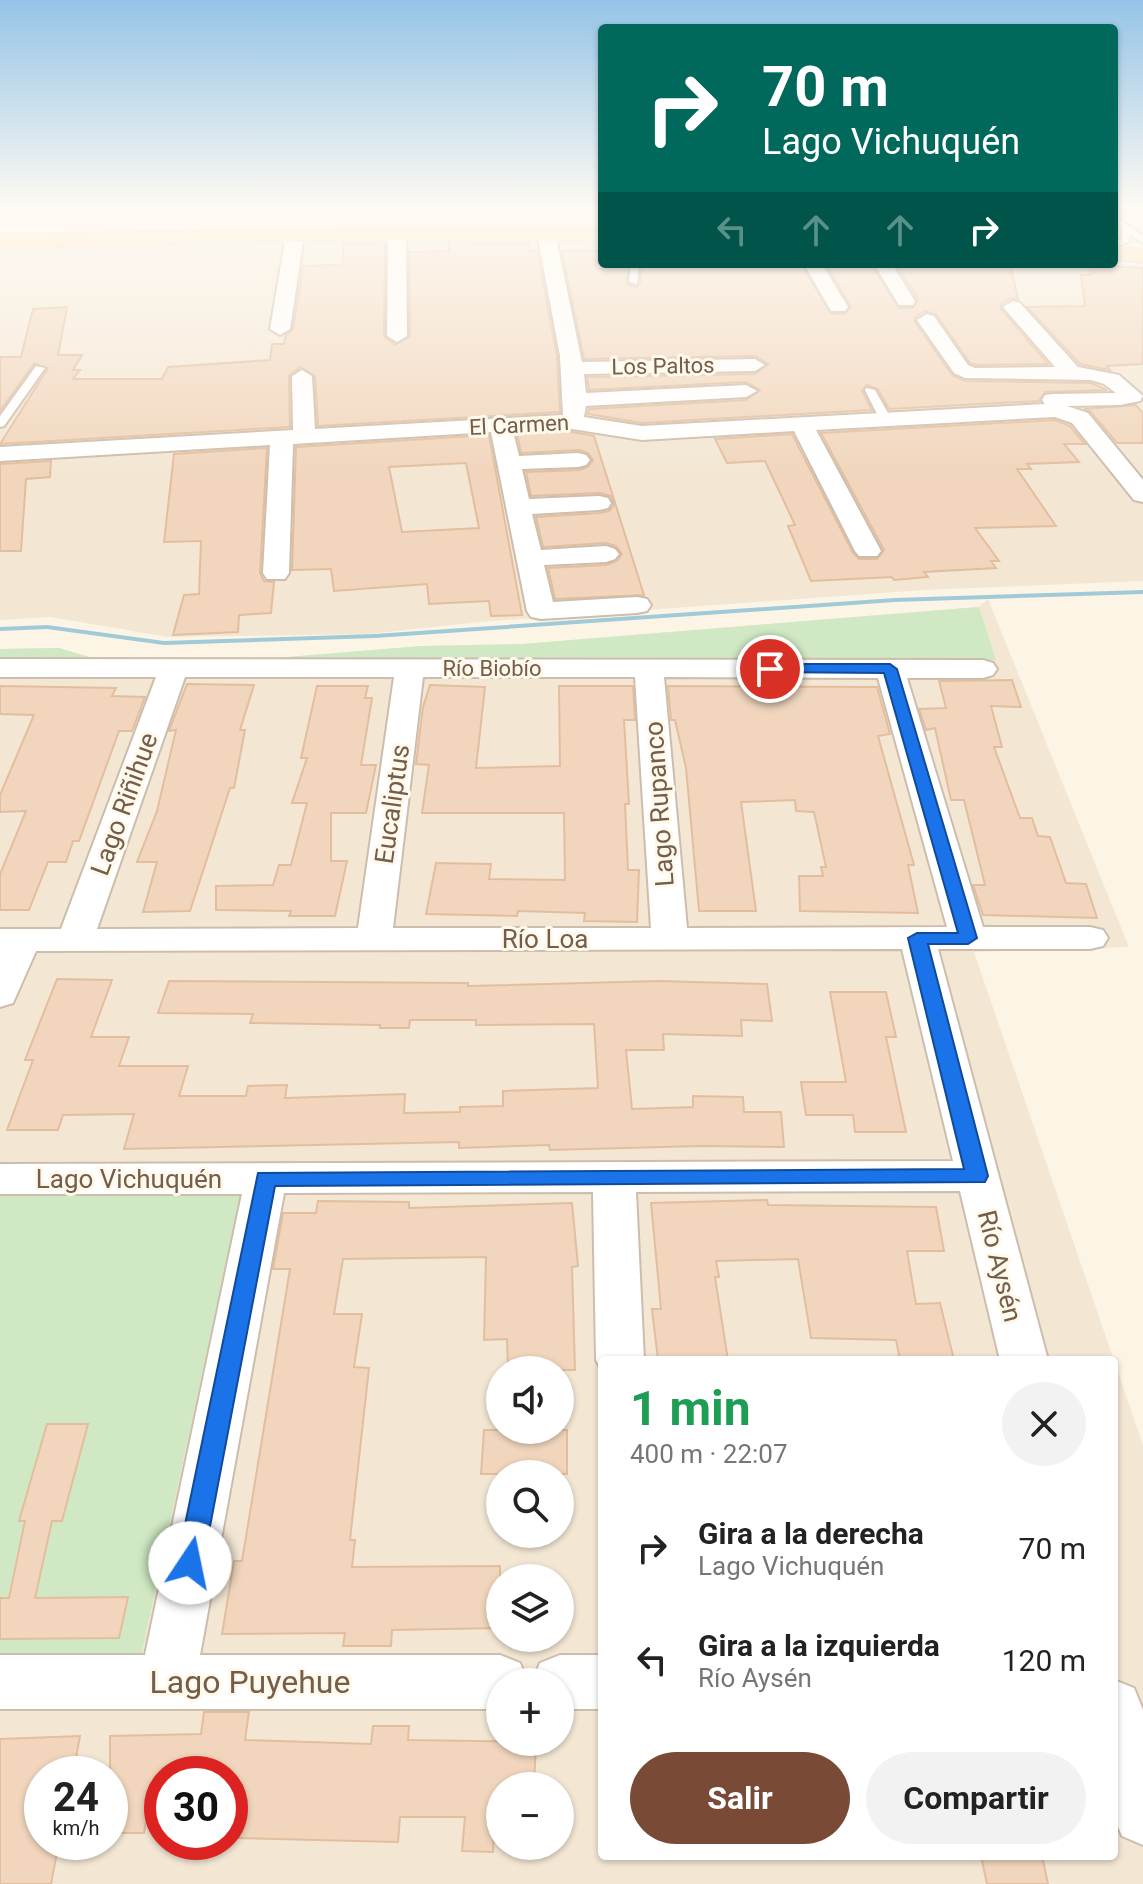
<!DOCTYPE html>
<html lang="es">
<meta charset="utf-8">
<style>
body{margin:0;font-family:Roboto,sans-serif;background:#f2f2f2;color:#222;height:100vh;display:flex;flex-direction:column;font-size:30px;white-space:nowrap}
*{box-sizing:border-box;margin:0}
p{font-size:26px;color:#767676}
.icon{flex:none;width:44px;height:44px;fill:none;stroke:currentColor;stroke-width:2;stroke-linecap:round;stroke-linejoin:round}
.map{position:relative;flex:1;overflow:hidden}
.side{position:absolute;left:598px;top:1356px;width:520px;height:504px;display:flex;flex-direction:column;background:#fff;border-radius:8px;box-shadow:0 2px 6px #0004}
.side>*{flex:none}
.guide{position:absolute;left:598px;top:24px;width:520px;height:244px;border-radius:8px;box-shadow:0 2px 6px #0004;background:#00695c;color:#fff;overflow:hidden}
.fabs{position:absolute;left:486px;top:1356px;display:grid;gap:16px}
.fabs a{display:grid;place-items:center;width:88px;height:88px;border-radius:50%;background:#fff;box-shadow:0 2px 6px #0004;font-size:40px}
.speed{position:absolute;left:24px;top:1756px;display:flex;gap:16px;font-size:40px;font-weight:700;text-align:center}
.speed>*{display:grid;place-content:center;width:104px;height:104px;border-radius:50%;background:#fff;box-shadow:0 2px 6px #0004;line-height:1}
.speed small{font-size:20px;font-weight:400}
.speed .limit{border:12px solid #d22;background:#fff;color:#111}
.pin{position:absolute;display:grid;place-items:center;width:68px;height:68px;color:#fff;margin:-34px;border:4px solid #fff;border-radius:50%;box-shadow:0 2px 8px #0007}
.me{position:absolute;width:88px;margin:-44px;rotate:11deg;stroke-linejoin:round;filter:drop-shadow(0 0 6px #0008)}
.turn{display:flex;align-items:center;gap:28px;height:168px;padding:0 32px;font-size:36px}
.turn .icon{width:104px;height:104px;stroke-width:2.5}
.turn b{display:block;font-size:56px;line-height:68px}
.lanes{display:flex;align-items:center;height:76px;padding:0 32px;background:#0003;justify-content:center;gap:40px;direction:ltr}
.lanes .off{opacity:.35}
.round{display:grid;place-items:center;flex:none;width:84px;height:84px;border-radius:42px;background:#f2f2f2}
.overview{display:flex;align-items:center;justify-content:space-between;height:136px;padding:0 32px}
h1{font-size:48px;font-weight:700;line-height:60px;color:#1e9e55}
.button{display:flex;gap:16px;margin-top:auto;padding:16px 32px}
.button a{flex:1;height:92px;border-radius:48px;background:#794a35;color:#fff;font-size:32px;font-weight:700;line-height:92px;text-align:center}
.button a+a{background:#f2f2f2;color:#222}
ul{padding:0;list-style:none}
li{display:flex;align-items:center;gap:24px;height:112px;padding:0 32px}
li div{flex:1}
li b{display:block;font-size:30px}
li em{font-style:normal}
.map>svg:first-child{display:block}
.residential{fill:#f3e7d4;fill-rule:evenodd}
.green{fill:#d0e9c4}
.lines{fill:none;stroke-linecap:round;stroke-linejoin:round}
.stream{fill:#a0cad7;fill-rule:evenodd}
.building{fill:#f1d6bd;stroke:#e3be9e;stroke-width:2;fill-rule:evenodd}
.service-casing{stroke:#cdbdac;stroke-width:4}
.minor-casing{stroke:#cdbdac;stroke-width:4}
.primary-casing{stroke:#dbd5d0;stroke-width:4}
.service{fill:#fff;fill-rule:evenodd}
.minor{fill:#fff;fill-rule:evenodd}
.primary{fill:#f9de9f;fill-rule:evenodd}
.route{fill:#1a73e8;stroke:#114b97;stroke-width:2}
.labels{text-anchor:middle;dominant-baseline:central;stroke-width:6;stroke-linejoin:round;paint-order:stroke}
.far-street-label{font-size:22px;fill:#745d4b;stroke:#fff9eb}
.street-label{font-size:26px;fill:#745d4b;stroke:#fff9eb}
.near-street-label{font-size:32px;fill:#745d4b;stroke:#fff9eb}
</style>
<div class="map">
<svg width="1143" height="1884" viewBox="0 0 1143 1884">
<rect width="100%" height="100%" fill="#fcf5e5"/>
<!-- residential -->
<g class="residential">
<path d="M560 238 602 239V264H1143V581L924 590 480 622 368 634 168 637 50 617 0 620V245Z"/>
<path d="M988 599 1129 947 974 952 1143 1445V1884H0V649L59 648 99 660 238 661 421 646 522 644 978 607ZM602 1360H1114V1856H602ZM500 1370H560V1430H500ZM500 1474H560V1534H500ZM500 1578H560V1638H500ZM500 1682H560V1742H500ZM42 1774H110V1842H42ZM162 1774H230V1842H162ZM500 1786H560V1846H500Z"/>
</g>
<!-- green -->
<g class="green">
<path d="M979 607 996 660 238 661 421 646 522 644Z"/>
<path d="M59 648 99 660H0V649Z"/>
<path d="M0 1192 241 1193 141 1656H0Z"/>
</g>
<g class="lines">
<!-- stream -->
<path class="stream" d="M1143 590V594L895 602 375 638 164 645 47 629 0 631V627L47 625 164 641 375 634 895 598Z"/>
</g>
<!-- building -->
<g class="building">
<path d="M385 243 384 336 395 345 410 336 409 252 449 251V243L528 244 529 251H537L557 356 560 412 318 426 315 376 300 367 289 376 290 427 0 444 48 368 34 364 0 411V357H21L33 309 67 307 58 355H82L73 370H80L73 379H162L168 367 270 360 272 344H284L286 335 293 329 303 266 342 265 344 244Z"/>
<path d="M562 251H602V264H628L627 284 636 287 640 284 642 264H801L831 314H845L851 307 826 264H871L899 308H913L918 299 896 264H1010L1018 299 1011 298 1001 304V309L1048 364 976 365 970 363 936 314 925 311 915 317V322L952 375 965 381 1091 383 1107 390 1045 392 1039 401 889 409 878 389 867 385 862 391 872 410 642 423 588 414 589 409 746 400 760 390 746 382 589 390 587 377 755 374 768 364 755 356 584 359Z"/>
<path d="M1089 265 1143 268V364L1107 366 1110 370 1080 364 1027 307 1085 306 1081 275H1091Z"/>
<path d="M1136 405 1143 414V443H1117L1090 411 1084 409Z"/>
<path d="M1055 420 1070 426 1085 444H1064L1079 462 1027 464 1031 469H1017L1056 526 975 528 999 561H991L996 568 924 572 928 577 894 580 892 577 811 581 788 526 795 525 765 461 727 463 715 439 792 434 853 553 859 559H877L884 550 821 433Z"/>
<path d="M566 431 594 436 644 595 555 599 548 568 606 565 617 561 622 554 616 546 606 543 543 547 536 517 599 513 609 511 614 505 611 496 600 493 531 496 526 472 579 470 588 467 593 460 588 453 579 450 521 453 517 434Z"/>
<path d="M489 435 522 615 491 616 489 601 429 604 427 584 334 591 331 569 292 570 296 447ZM466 463 479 528 402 532 389 467Z"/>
<path d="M267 448 260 573 264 581 274 582 271 613 239 615 238 632 173 635 184 595 199 594 201 541 164 542 174 454Z"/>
<path d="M51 461 50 477 26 479 21 551H0V464Z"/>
<path d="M1012 680 1021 707 991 706 1002 747H994L1020 818H1032L1038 836 1050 837 1066 883 1086 884 1097 918 983 915 973 885H985L964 800H951L935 728 926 730 919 709 946 708 939 681Z"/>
<path d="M187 684 254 685 240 730H245L234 788H230L190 911 143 912 157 862H137L157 811 176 730 169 731Z"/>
<path d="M430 685 485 687 476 768 560 766 559 686H633L635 720H624L629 804H625L628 870H639L637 922 584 921 585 913 518 911 517 916 426 914 436 863 491 864 489 879 565 880 564 813H422L429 765 416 764 423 707Z"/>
<path d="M0 686 116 688 112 696 145 697 132 731H119L79 841H73L66 862H48L29 910H0V874L26 811 0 812V795L34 715 0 714Z"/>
<path d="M317 686H368L365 698H372L361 765H376L366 813H331V861H347L335 916H289L291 911 216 910V886L273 885 279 865H291L307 803H292L307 758H301Z"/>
<path d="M668 686 877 687 890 734 878 736 914 865H908L918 913 800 911 799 876H823L821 867H826L814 812 796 811 795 800 741 802 756 911H699L686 768 675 720H671Z"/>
<path d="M57 979 112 980 91 1037H129L119 1066H188L179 1096H246L248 1086 287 1085 285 1098 405 1094 404 1113 460 1112V1107L503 1106V1091L598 1088 594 1024 476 1025V1020H410L409 1028H380V1025L250 1023 253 1014 158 1013 169 981 468 983V986L659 981 767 984 772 1021 741 1020 742 1036 663 1034 664 1050H626L632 1109 693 1107V1096L743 1097 744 1112H781L784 1147 702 1146 550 1150 549 1145 459 1148V1142L124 1149 134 1114 63 1115 58 1130H7L33 1060H25Z"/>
<path d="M830 992H886L896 1037H886L906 1132H855L853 1115H806L801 1082H846Z"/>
<path d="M767 1200 768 1205 936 1207 944 1251H907L916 1304 940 1303 954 1360H900L896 1340 811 1338 798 1259 716 1261 719 1277H715L728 1360H658L652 1309H661L651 1203Z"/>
<path d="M318 1201 409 1202V1208L572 1203 578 1266 572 1267 575 1370H508L507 1339 484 1340 486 1257 343 1259 334 1314H362L354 1367 369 1368 350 1540H355L352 1567 500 1566V1628L392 1630 391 1646H343L345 1633 222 1634 234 1561H242L290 1269H273L283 1213H316Z"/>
<path d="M47 1424H88L62 1521H52L35 1598 128 1597 119 1638 0 1639V1598H9L25 1521H19Z"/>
<path d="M484 1430H567V1474H481Z"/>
<path d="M204 1712H249L245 1740 371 1744 373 1726H409L408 1740 536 1742 534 1786H500V1815H495L493 1852 462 1851 465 1817H400L398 1842 239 1838 244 1812 230 1813V1774H162V1815L147 1816 144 1833H110V1736L201 1734Z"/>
<path d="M80 1736 73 1774H42V1842H59L51 1884H0V1739Z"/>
<path d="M981 1856H1042L1048 1884H987Z"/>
</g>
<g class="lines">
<!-- service casing -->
<g class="service-casing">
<g id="service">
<path d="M1114 216 1143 236V243L1130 235 1129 242 1114 247V241L1122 239V229L1114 223Z"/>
<path d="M631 264H639L637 284 629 282Z"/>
<path d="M36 366 45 368 4 426 0 427V416Z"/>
<path d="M866 388 875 390 892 420 890 422 880 420 865 390Z"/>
</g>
</g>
<!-- minor casing -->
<g class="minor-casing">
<g id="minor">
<path d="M546 228 555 233 582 362 755 359 765 365 755 371 584 374 586 393 746 385 757 391 746 397 586 406 584 417 642 426 1045 404 1042 400 1045 395 1053 394 1116 393 1104 384 1091 380 965 378 954 373 917 320 927 314 934 316 968 365 975 368 1055 367 1003 307 1013 301 1020 303 1078 367 1119 375 1143 396 1140 401 1120 405 1067 406 1088 413 1143 480V502L1134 500 1072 423 1055 417 816 430 881 551 877 556H859L855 551 794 431 642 440 566 428 513 431 519 456 578 453 586 455 590 460 586 465 578 467 522 469 529 499 599 496 608 498 611 503 608 508 599 510 532 514 541 550 606 546 615 549 619 554 615 559 606 562 544 565 553 602 637 597 647 599 651 605 647 611 637 613 541 619 531 617 527 611 491 432 293 444 289 573 285 579H267L263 573 270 445 0 461V447L293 430 292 376 302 370 312 376 315 429 563 415 560 356 537 233Z"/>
<path d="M397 229 406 234 407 336 397 342 387 336 388 234Z"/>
<path d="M295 231 304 236 290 329 280 335 270 329 286 236Z"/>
<path d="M804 264H822L848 307 845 311H831Z"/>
<path d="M874 264H892L915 301 913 305H899Z"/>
<path d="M0 659 983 660 993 663 997 669 993 675 983 678H907L983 927H1090L1103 930 1108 938 1103 946 1090 949H938L1048 1360H1000L960 1191 636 1192 644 1360H602V1371L596 1360 593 1192 284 1193 200 1655H500L520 1663 528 1682H500V1709H0V1655H145L242 1194H0V1164L953 1161 902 949 36 951 13 1003 0 1007V929H61L156 677H0ZM185 677H394L358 928 97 929ZM423 677H635L651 928H393ZM664 677 878 678 947 927 687 928Z"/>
<path d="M560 1655H602V1709H560V1682H532L540 1663Z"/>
<path d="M1114 1680 1134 1688 1143 1710V1845L1122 1836 1114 1817Z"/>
</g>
</g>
<!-- primary casing -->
<g class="primary-casing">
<g id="primary">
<path d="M397 228 602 229V241L397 240 0 247V235Z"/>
<path d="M1114 247 1143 250V262L1114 259Z"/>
</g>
</g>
<!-- service -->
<use href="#service" class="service"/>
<!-- minor -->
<use href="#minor" class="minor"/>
<!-- primary -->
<use href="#primary" class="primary"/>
</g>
<!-- sky -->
<linearGradient id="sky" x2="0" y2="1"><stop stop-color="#95c4e7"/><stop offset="0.44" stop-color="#fefaf3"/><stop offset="1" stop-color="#fefaf3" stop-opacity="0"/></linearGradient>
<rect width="1143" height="473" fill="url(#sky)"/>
<!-- route -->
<path class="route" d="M770 664H890L897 669 977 938 968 944H928L988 1176 985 1182 275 1186 203 1563 199 1572 190 1575 181 1572 177 1563 258 1173 964 1169 908 938 917 933H958L884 673 764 672 762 669Z"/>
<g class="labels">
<!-- far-street labels -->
<g class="far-street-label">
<text transform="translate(663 366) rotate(-1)">Los Paltos</text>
<text transform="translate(519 425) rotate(-3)">El Carmen</text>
<text x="492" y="668">Río Biobío</text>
</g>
<!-- street labels -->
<g class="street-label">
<text transform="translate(124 804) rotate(-70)">Lago Riñihue</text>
<text transform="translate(392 804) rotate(-82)">Eucaliptus</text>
<text transform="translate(659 804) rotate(-94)">Lago Rupanco</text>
<text x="545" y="939">Río Loa</text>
<text x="129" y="1179">Lago Vichuquén</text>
<text transform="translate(1000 1266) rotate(76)">Río Aysén</text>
</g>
<!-- near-street labels -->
<g class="near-street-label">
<text x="250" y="1682">Lago Puyehue</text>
</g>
</g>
</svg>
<div class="fabs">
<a><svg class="icon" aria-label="sound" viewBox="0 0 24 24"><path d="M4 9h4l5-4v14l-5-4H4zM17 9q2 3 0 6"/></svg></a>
<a><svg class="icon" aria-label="search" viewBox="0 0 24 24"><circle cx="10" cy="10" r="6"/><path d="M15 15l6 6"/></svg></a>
<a><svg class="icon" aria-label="layers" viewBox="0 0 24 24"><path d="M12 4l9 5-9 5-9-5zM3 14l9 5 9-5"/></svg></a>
<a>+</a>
<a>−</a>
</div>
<div class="speed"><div>24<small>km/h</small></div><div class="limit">30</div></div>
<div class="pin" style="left:770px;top:669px;background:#d93025"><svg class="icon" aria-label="arrive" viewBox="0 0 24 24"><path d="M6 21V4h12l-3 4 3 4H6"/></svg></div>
<svg class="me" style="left:190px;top:1563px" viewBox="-20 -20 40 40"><circle r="19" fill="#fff"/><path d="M0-13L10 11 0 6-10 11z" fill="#1a73e8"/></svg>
<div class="guide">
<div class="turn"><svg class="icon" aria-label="right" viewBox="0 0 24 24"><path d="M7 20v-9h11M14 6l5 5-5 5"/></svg><div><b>70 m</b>Lago Vichuquén</div></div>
<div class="lanes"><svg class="icon off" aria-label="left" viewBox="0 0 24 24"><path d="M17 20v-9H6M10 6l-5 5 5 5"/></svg><svg class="icon off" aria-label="ahead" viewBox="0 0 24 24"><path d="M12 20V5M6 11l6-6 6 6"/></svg><svg class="icon off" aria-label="ahead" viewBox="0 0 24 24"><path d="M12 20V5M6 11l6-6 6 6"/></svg><svg class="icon" aria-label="right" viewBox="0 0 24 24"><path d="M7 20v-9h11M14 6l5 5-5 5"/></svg></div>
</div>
<section class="side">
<div class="overview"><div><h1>1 min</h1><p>400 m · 22:07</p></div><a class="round"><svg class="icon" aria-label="close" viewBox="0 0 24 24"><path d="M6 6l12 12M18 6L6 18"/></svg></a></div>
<ul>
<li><svg class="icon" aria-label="right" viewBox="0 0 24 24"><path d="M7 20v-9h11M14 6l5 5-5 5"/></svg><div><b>Gira a la derecha</b><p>Lago Vichuquén</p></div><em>70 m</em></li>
<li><svg class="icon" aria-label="left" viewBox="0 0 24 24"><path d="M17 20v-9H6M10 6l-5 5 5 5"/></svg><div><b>Gira a la izquierda</b><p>Río Aysén</p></div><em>120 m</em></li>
</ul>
<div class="button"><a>Salir</a><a>Compartir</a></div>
</section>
</div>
